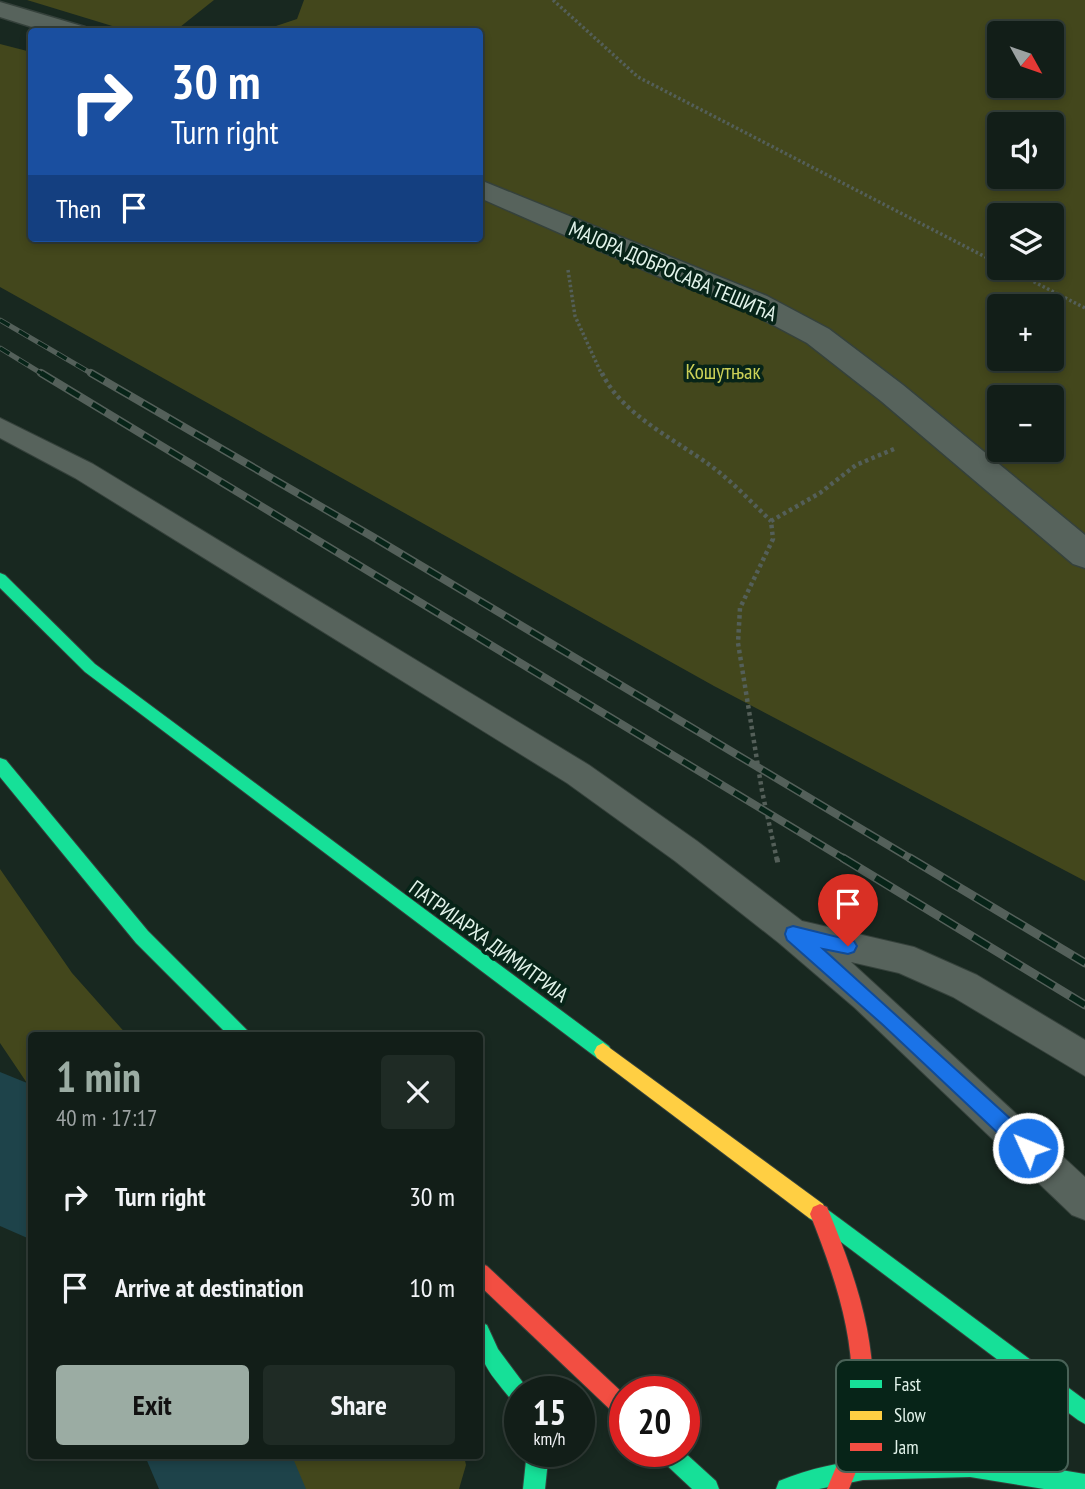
<!DOCTYPE html>
<meta charset="utf-8">
<style>
body{margin:0;font-family:"PT Sans Narrow",sans-serif;background:#1f2b25;color:#f1f3f6;height:100vh;display:flex;flex-direction:column;font-size:26px;white-space:nowrap}
*{box-sizing:border-box;margin:0}
p{font-size:23px;color:#9ca2a2}
.icon{flex:none;width:38px;height:38px;fill:none;stroke:currentColor;stroke-width:2;stroke-linecap:round;stroke-linejoin:round}
.map{position:relative;flex:1;overflow:hidden}
.details{position:absolute;left:28px;top:1032px;width:455px;height:427px;display:flex;flex-direction:column;background:#121e18;border-radius:7px;box-shadow:0 4px 10px #0003,0 0 0 2px #313c37}
.details>*{flex:none}
.top-card{position:absolute;left:28px;top:28px;width:455px;height:214px;border-radius:7px;box-shadow:0 4px 10px #0003,0 0 0 2px #313c37;background:#1a4fa0;color:#fff;overflow:hidden}
.needle{width:46px;rotate:130deg}
.buttons{position:absolute;left:987px;top:21px;display:grid;gap:14px}
.buttons a{display:grid;place-items:center;width:77px;height:77px;border-radius:7px;background:#121e18;box-shadow:0 4px 10px #0003,0 0 0 2px #313c37;font-size:35px}
.speed{position:absolute;left:504px;top:1376px;display:flex;gap:14px;font-size:35px;font-weight:700;text-align:center}
.speed>*{display:grid;place-content:center;width:91px;height:91px;border-radius:50%;background:#121e18;box-shadow:0 4px 10px #0003,0 0 0 2px #313c37;line-height:1}
.speed small{font-size:18px;font-weight:400}
.speed .limit{border:10px solid #d22;background:#fff;color:#111}
.pin{position:absolute;display:grid;place-items:center;width:60px;height:60px;color:#fff;margin:-72px -30px;border-radius:50% 50% 50% 0;rotate:-45deg;box-shadow:0 0 7px #0007}
.pin .icon{rotate:45deg}
.me{position:absolute;width:77px;margin:-38px;rotate:314deg;stroke-linejoin:round;filter:drop-shadow(0 0 5px #0008)}
.turn{display:flex;align-items:center;gap:24px;height:147px;padding:0 28px;font-size:32px}
.turn .icon{width:91px;height:91px;stroke-width:2.5}
.turn b{display:block;font-size:49px;line-height:60px}
.then{display:flex;align-items:center;height:66px;padding:0 28px;background:#0003;gap:14px;font-size:26px}
.round{display:grid;place-items:center;flex:none;width:74px;height:74px;border-radius:7px;background:#1f2b25}
.head{display:flex;align-items:center;justify-content:space-between;height:119px;padding:0 28px}
h1{font-size:42px;font-weight:700;line-height:52px;color:#9baca3}
.cta{display:flex;gap:14px;margin-top:auto;padding:14px 28px}
.cta a{flex:1;height:80px;border-radius:7px;background:#9baca3;color:#111;font-size:28px;font-weight:700;line-height:80px;text-align:center}
.cta a+a{background:#1f2b25;color:#f1f3f6}
ul{padding:0;list-style:none}
li{display:flex;align-items:center;gap:21px;height:91px;padding:0 28px}
li div{flex:1}
li b{display:block;font-size:26px}
li em{font-style:normal}
.map>svg:first-child{display:block}
.green{fill:#43471c;fill-rule:evenodd}
.lines{fill:none;stroke-linecap:round;stroke-linejoin:round}
.river{fill:#1e434a;fill-rule:evenodd}
.lane-casing{stroke:#35413b;stroke-width:2}
.street-casing{stroke:#35413b;stroke-width:3}
.fast-casing{stroke:#35413b;stroke-width:2}
.slow-casing{stroke:#35413b;stroke-width:2}
.jam-casing{stroke:#35413b;stroke-width:2}
.path-far2{stroke:#545f59;stroke-width:3.5;stroke-dasharray:2.5 2.5;stroke-linecap:butt}
.path-far1{stroke:#545f59;stroke-width:4.5;stroke-dasharray:3.5 3.5;stroke-linecap:butt}
.path{stroke:#545f59;stroke-width:5;stroke-dasharray:4.5 4.5;stroke-linecap:butt}
.lane{fill:#57635c;fill-rule:evenodd}
.street{fill:#57635c;fill-rule:evenodd}
.fast{fill:#16e098;fill-rule:evenodd}
.slow{fill:#ffcf43;fill-rule:evenodd}
.jam{fill:#f24e42;fill-rule:evenodd}
.rail-far2-casing{stroke:#54605a;stroke-width:5}
.rail-far1-casing{stroke:#54605a;stroke-width:8}
.rail-casing{stroke:#54605a;stroke-width:9}
.rail-far2{stroke:#072418;stroke-width:3.5;stroke-dasharray:11;stroke-linecap:butt}
.rail-far1{stroke:#072418;stroke-width:5;stroke-dasharray:15;stroke-linecap:butt}
.rail{stroke:#072418;stroke-width:6;stroke-dasharray:19;stroke-linecap:butt}
.route{fill:#1a73e8;stroke:#114b97;stroke-width:2}
.labels{text-anchor:middle;dominant-baseline:central;stroke-width:7;stroke-linejoin:round;paint-order:stroke}
.street-label{font-size:21px;fill:#e2f3ea;stroke:#072418}
.park-label{font-size:21px;fill:#cbd057;stroke:#072418}
.key{fill:#072418;stroke:#496257;stroke-width:2}
.key-label{font-size:19px;fill:#e2f3ea}
</style>
<div class="map">
<svg width="1085" height="1489" viewBox="0 0 1085 1489">
<rect width="100%" height="100%" fill="#182820"/>
<!-- green -->
<g class="green">
<path d="M27 0H214L175 31 132 32Z"/>
<path d="M304 0H1085V881L714 686 0 287V44L31 52 32 238H480V32L261 31 297 19ZM999 33H1052V86H999ZM999 124H1052V177H999ZM999 215H1052V268H999ZM999 306H1052V359H999ZM999 397H1052V450H999Z"/>
<path d="M0 869 72 973 128 1036H32L31 1089 0 1043Z"/>
<path d="M275 1456H464L466 1465 459 1489H297Z"/>
</g>
<g class="lines">
<!-- river -->
<g class="river">
<path d="M0 1072 32 1085V1240L0 1226Z"/>
<path d="M145 1456H292L306 1489H159Z"/>
</g>
<!-- lane casing -->
<g class="lane-casing">
<path id="lane" d="M0 418 93 464 589 765 697 841 802 921 914 947 977 975 1085 1040V1076L953 997 899 973 851 962 1085 1177V1220L1072 1215 855 1008 779 943 675 861 567 783 75 478 0 438Z"/>
</g>
<!-- street casing -->
<g class="street-casing">
<g id="street">
<path d="M0 2 85 27 88 32H48L0 17Z"/>
<path d="M480 180 767 296 829 329 903 385 1085 535V568L1073 564 881 401 807 343 745 310 653 274 480 198Z"/>
</g>
</g>
<!-- fast casing -->
<g class="fast-casing">
<g id="fast">
<path d="M0 573 5 575 95 664 609 1046 612 1052 609 1058 603 1061 597 1058 85 672 0 588Z"/>
<path d="M0 758 6 760 148 931 247 1030 250 1036H229L136 943 0 777Z"/>
<path d="M816 1201 1085 1400V1424L1078 1420 809 1218 806 1211 809 1204Z"/>
<path d="M480 1322 487 1325 498 1349 527 1388 529 1391H520V1405L513 1402C489 1371 476 1363 480 1322Z"/>
<path d="M527 1451H549L545 1489H523Z"/>
<path d="M657 1451H683L716 1481 719 1489H692L660 1459Z"/>
<path d="M970 1455 1085 1474V1489H1044L970 1477 863 1480 819 1489H776L779 1481C842 1455 903 1457 970 1455Z"/>
</g>
</g>
<!-- slow casing -->
<g class="slow-casing">
<path id="slow" d="M603 1043 823 1204 826 1211 823 1218 816 1221 809 1218 597 1058 594 1052 597 1046Z"/>
</g>
<!-- jam casing -->
<g class="jam-casing">
<g id="jam">
<path d="M820 1204 827 1207C856 1277 882 1350 870 1427 866 1449 857 1469 849 1489H827C835 1469 845 1449 848 1428 862 1354 837 1282 810 1214L813 1207Z"/>
<path d="M480 1263 487 1266 625 1395V1420L618 1417 480 1286Z"/>
</g>
</g>
<!-- path-far2 -->
<g class="path-far2">
<path d="M553 0 638 77 999 264"/>
<path d="M1007 268 1085 308"/>
<path d="M568 270 575 316 602 375"/>
</g>
<!-- path-far1 -->
<g class="path-far1">
<path d="M602 373C621 414 676 440 711 466 733 482 752 503 771 521"/>
<path d="M777 860 762 791 738 643 740 608 773 539 771 521 820 493 856 465 894 449"/>
</g>
<!-- path -->
<path class="path" d="M777 858 778 865"/>
<!-- lane -->
<use href="#lane" class="lane"/>
<!-- street -->
<use href="#street" class="street"/>
<!-- fast -->
<use href="#fast" class="fast"/>
<!-- slow -->
<use href="#slow" class="slow"/>
<!-- jam -->
<use href="#jam" class="jam"/>
<!-- rail-far2 casing -->
<g class="rail-far2-casing">
<g id="rail-far2">
<path d="M0 320 94 375"/>
<path d="M0 348 44 375"/>
</g>
</g>
<!-- rail-far1 casing -->
<g class="rail-far1-casing">
<g id="rail-far1">
<path d="M41 373 846 860"/>
<path d="M91 373 373 537 913 860"/>
</g>
</g>
<!-- rail casing -->
<g class="rail-casing">
<g id="rail">
<path d="M843 858 1085 1005"/>
<path d="M910 858 1085 963"/>
</g>
</g>
<!-- rail-far2 -->
<use href="#rail-far2" class="rail-far2"/>
<!-- rail-far1 -->
<use href="#rail-far1" class="rail-far1"/>
<!-- rail -->
<use href="#rail" class="rail"/>
</g>
<!-- route -->
<path class="route" d="M793 926 854 941 857 946 854 952 848 954 823 949 1035 1141 1037 1148 1035 1155 1028 1157 1021 1155 883 1025 787 940 785 934 787 928Z"/>
<g class="labels">
<!-- street labels -->
<g class="street-label">
<text transform="translate(673 271) rotate(23)">МАЈОРА ДОБРОСАВА ТЕШИЋА</text>
<text transform="translate(489 941) rotate(36)">ПАТРИЈАРХА ДИМИТРИЈА</text>
</g>
<!-- park labels -->
<g class="park-label">
<text x="723" y="371">Кошутњак</text>
</g>
</g>
<!-- legend -->
<rect x="836" y="1360" width="232" height="112" rx="10" class="key"/>
<rect x="850" y="1380" width="32" height="8" fill="#16e098"/>
<rect x="850" y="1411" width="32" height="9" fill="#ffcf43"/>
<rect x="850" y="1443" width="32" height="8" fill="#f24e42"/>
<g class="key-label">
<text x="894" y="1391">Fast</text>
<text x="894" y="1422">Slow</text>
<text x="894" y="1454">Jam</text>
</g>
</svg>
<div class="buttons">
<a><svg class="needle" viewBox="-14 -14 28 28"><path d="M0-13l5 13h-10z" fill="#e53935"/><path d="M0 13l5-13h-10z" fill="#9ca2a2"/></svg></a>
<a><svg class="icon" aria-label="sound" viewBox="0 0 24 24"><path d="M4 9h4l5-4v14l-5-4H4zM17 9q2 3 0 6"/></svg></a>
<a><svg class="icon" aria-label="layers" viewBox="0 0 24 24"><path d="M12 4l9 5-9 5-9-5zM3 14l9 5 9-5"/></svg></a>
<a>+</a>
<a>−</a>
</div>
<div class="speed"><div>15<small>km/h</small></div><div class="limit">20</div></div>
<div class="pin" style="left:848px;top:946px;background:#d93025"><svg class="icon" aria-label="arrive" viewBox="0 0 24 24"><path d="M6 21V4h12l-3 4 3 4H6"/></svg></div>
<svg class="me" style="left:1028px;top:1148px" viewBox="-20 -20 40 40"><circle r="17" fill="#1a73e8" stroke="#fff" stroke-width="3"/><path d="M0-11L8 9 0 5-8 9z" fill="#fff"/></svg>
<div class="top-card">
<div class="turn"><svg class="icon" aria-label="right" viewBox="0 0 24 24"><path d="M7 20v-9h11M14 6l5 5-5 5"/></svg><div><b>30 m</b>Turn right</div></div>
<div class="then">Then<svg class="icon" aria-label="arrive" viewBox="0 0 24 24"><path d="M6 21V4h12l-3 4 3 4H6"/></svg></div>
</div>
<section class="details">
<div class="head"><div><h1>1 min</h1><p>40 m · 17:17</p></div><a class="round"><svg class="icon" aria-label="close" viewBox="0 0 24 24"><path d="M6 6l12 12M18 6L6 18"/></svg></a></div>
<ul>
<li><svg class="icon" aria-label="right" viewBox="0 0 24 24"><path d="M7 20v-9h11M14 6l5 5-5 5"/></svg><div><b>Turn right</b></div><em>30 m</em></li>
<li><svg class="icon" aria-label="arrive" viewBox="0 0 24 24"><path d="M6 21V4h12l-3 4 3 4H6"/></svg><div><b>Arrive at destination</b></div><em>10 m</em></li>
</ul>
<div class="cta"><a>Exit</a><a>Share</a></div>
</section>
</div>
